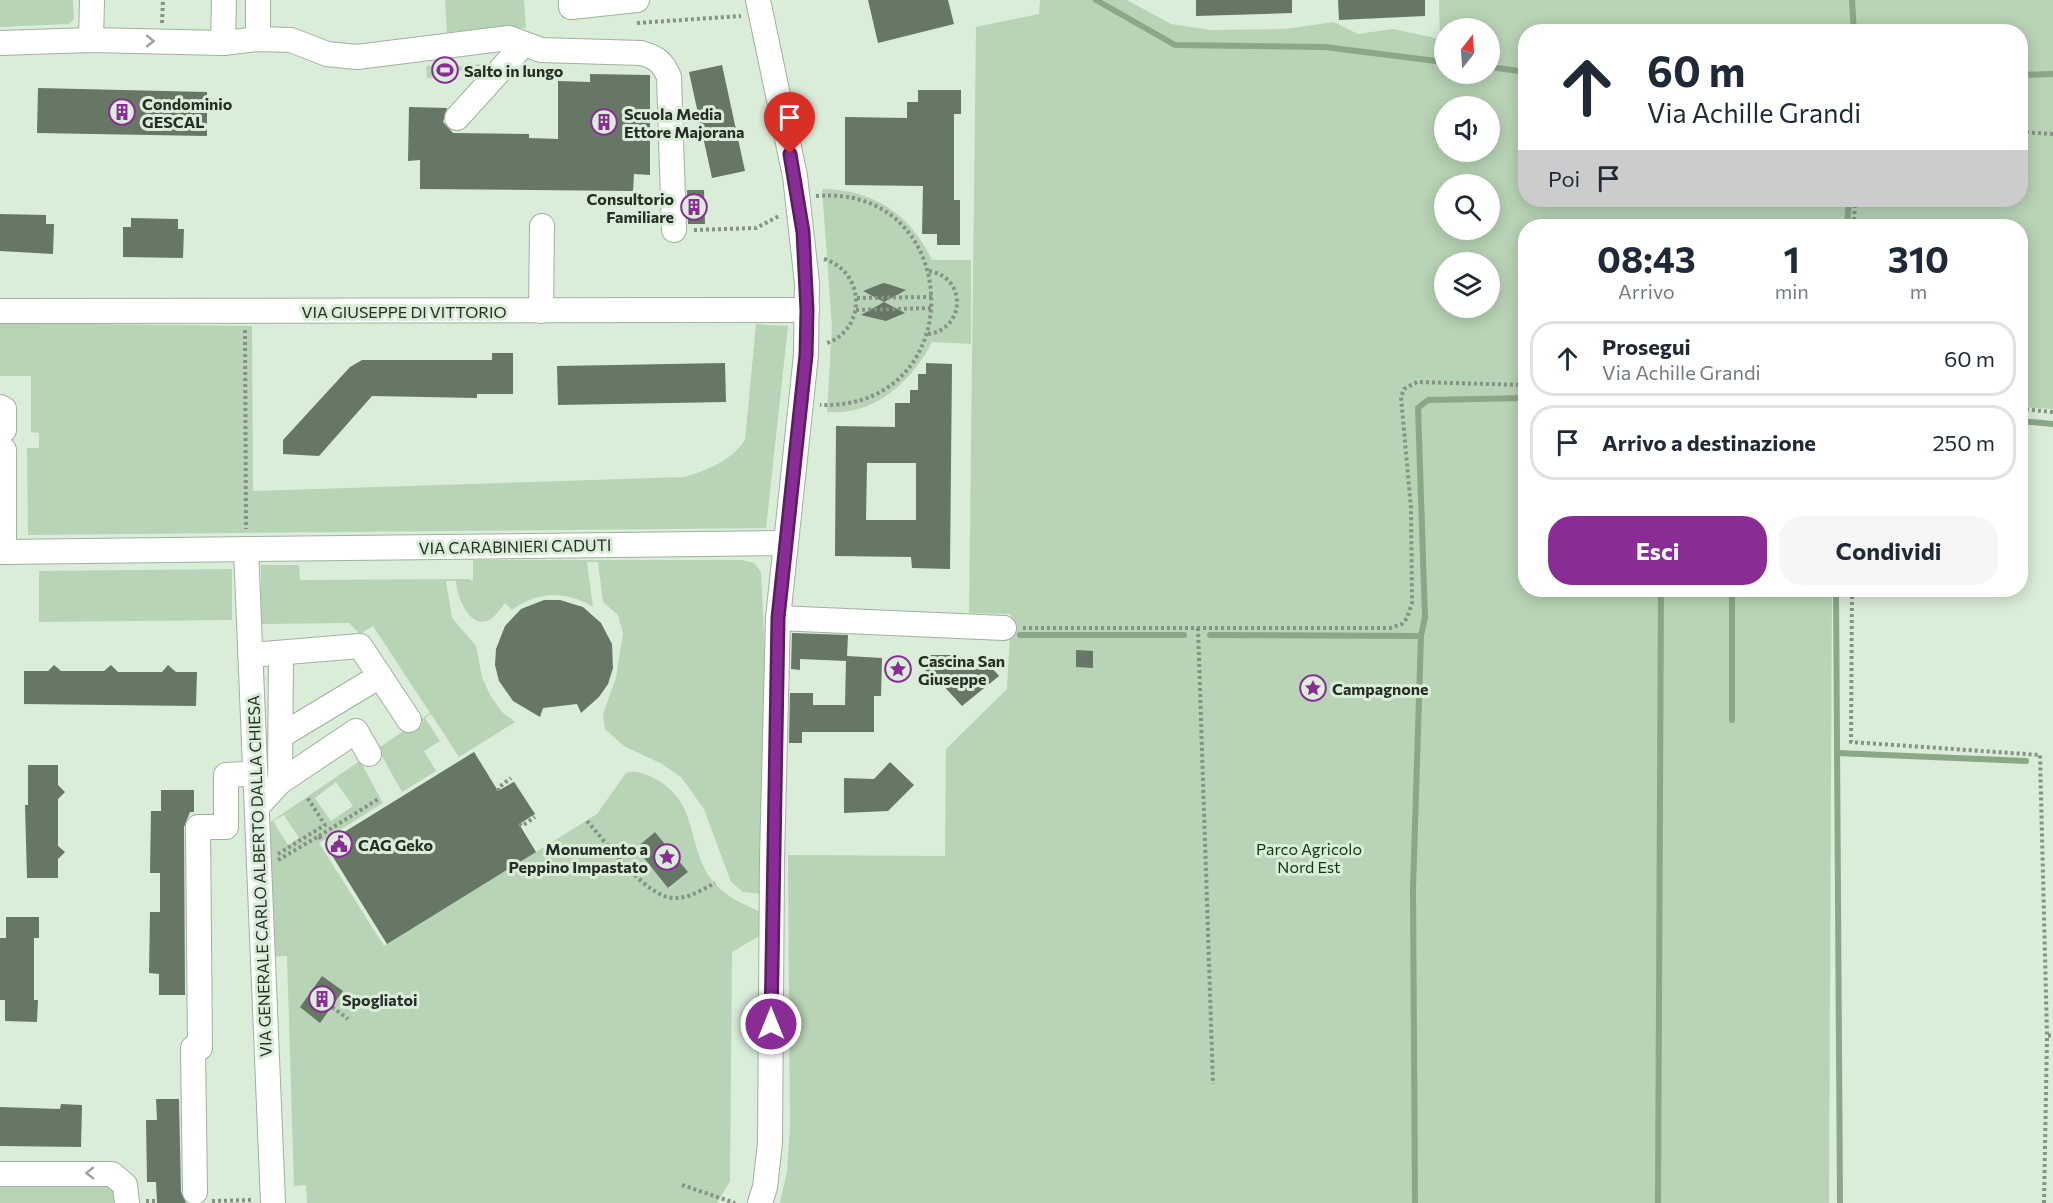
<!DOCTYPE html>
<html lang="it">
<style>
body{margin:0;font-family:Commissioner,sans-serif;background:#f6f6f7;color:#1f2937;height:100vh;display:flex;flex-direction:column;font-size:22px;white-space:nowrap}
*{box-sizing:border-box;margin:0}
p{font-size:20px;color:#747a83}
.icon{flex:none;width:33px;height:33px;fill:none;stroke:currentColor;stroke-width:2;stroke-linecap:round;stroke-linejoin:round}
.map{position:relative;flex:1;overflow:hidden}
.details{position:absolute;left:1518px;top:219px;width:510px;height:378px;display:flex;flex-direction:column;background:#fff;border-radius:24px;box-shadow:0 3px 15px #0003}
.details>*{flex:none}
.banner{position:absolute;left:1518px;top:24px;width:510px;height:183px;border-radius:24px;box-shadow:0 3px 15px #0003;background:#fff;color:#1f2937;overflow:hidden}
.needle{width:39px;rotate:17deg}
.buttons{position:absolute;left:1434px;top:18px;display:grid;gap:12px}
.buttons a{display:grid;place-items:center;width:66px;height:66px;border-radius:50%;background:#fff;box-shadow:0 3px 15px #0003;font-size:30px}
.pin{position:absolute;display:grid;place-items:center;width:51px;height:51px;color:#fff;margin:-62px -26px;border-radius:50% 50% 50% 0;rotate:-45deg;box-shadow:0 0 6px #0007}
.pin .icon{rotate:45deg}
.me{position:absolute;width:66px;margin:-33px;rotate:0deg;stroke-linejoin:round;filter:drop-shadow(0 0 4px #0008)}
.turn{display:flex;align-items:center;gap:21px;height:126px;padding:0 30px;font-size:27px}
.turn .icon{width:78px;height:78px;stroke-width:2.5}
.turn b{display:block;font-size:42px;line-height:51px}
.then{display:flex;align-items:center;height:57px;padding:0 30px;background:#0003;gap:12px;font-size:22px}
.eta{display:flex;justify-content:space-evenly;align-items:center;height:102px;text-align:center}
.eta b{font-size:36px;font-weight:700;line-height:42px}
.primary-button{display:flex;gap:12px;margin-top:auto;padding:12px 30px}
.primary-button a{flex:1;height:69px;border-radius:24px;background:#8a2c96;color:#fff;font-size:24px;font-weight:700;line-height:69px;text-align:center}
.primary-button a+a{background:#f6f6f7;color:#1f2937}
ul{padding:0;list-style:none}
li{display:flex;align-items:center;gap:18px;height:75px;margin:0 12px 9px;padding:0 18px;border:3px solid #e0e1e3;border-radius:24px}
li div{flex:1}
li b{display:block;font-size:22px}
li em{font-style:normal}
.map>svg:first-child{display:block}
.green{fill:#b8d3b5;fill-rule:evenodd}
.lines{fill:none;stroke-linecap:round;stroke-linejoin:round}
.stream{stroke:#8aa787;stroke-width:6}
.building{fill:#667765;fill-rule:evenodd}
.minor-casing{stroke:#a0b19e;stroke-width:26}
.path{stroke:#859384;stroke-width:4;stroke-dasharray:3 3;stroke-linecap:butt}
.minor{stroke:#fff;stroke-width:24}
.oneway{stroke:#9da19d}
.route-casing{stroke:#5a1d62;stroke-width:15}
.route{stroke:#8a2c96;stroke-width:10}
.labels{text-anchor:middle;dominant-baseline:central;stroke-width:6;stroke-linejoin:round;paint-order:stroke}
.poi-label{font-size:16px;font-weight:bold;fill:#262e26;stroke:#daedd8;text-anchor:start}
.street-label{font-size:16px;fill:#262e26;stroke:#daedd8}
.park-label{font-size:16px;fill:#0d390d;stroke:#daedd8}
</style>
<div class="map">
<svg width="2053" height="1203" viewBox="0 0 2053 1203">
<rect width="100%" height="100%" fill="#daedd8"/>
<!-- green -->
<g class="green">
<path d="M0 0H73L74 19 69 24 0 27Z"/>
<path d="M445 0H524L526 28 447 32Z"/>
<path d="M1040 0H1127L1171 24 1211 30 1285 29 1334 22 1358 34 1393 29 1440 39 1439 0H2053V409L2021 407 2020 226H1526V590H1832L1829 1203H780L787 1171 790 1128 788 855 945 856 946 749 1007 689 1011 614 969 613 976 27 1039 14ZM1444 28H1490V74H1444ZM1526 32H2020V200H1526ZM1444 106H1490V152H1444ZM1444 184H1490V230H1444ZM1444 262H1490V308H1444Z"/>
<path d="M492 63 493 67 447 72 441 77 427 78 426 66 438 65 446 68Z"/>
<path d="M822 189C873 189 911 215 932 260H971V344L932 342C912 381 875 416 827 412L832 327Z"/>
<path d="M0 323 252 326 253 491 684 477C708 470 731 461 745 440L756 324 788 326 766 528 28 535 27 448H39V433L31 432V376H0Z"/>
<path d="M473 560H742L754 563 761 572 766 677 761 935 732 952 730 1181 717 1203H307L306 1185 294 1186 287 956 265 957 263 827 430 713 373 626 360 634 349 623 261 624V565H299L300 580 468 579 473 581ZM587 562H598L603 602 618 615 623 633 616 678 603 714 605 729 624 746 662 764 681 777 704 809 731 882 743 892 762 894 761 912C742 904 724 896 711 879 685 842 700 801 652 777 643 773 635 770 626 773L597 814 536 852 519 825 535 814 514 781 498 791 474 752 325 844 387 944 384 946 319 843 383 803 360 761 378 749 402 792 436 771 424 751 440 741 425 718 431 714 459 757 515 722 502 712 490 695 482 677 476 646 452 618 446 581H456C456 595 471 634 492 618 497 614 501 608 505 603L512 610C537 591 566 590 593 607ZM336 782 353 806 331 821 315 798ZM284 815 299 838 288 845 273 821ZM655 832 688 872 669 888 636 848Z"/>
<path d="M232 569V620L39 622V571Z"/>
<path d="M111 1181 122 1203H0V1182Z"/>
</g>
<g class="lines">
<!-- stream -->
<g class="stream">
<path d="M1096 0 1175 45 1325 47 1444 62"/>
<path d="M1852 0 1854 32"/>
<path d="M1490 67 1526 72"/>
<path d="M2020 75 2053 74"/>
<path d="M1847 226 1849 200"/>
<path d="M2020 421 2053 424"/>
<path d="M1836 590 1840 1203"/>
<path d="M1020 635H1184"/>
<path d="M1210 635 1421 636"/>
<path d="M1732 720V590"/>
<path d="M1837 753 2026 761"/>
<path d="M1415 1203 1413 889 1421 636 1425 617 1418 408 1428 400 1526 398"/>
<path d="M1658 1203 1661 590"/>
</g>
</g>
<!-- building -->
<g class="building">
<path d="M868 0H948L954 24 878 43Z"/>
<path d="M1196 0H1292V13L1196 16Z"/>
<path d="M1338 0H1425V16L1339 20Z"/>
<path d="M722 65 745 171 712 178 689 72Z"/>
<path d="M590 74 650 75V175L634 174 633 191 420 189V160L408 161 409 107 447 108 443 122 453 133 529 134V138L558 139V81L590 82Z"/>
<path d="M38 88 207 92V136L37 133Z"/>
<path d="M918 90H961V114H954V200H960V245H937V234H922L923 186 845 185V117L907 118V102H918Z"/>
<path d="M687 190H704L705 224H688Z"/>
<path d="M0 214 46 215V224H54L53 254 0 251Z"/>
<path d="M131 218 178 219V229H184L183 258 123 257V227H131Z"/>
<path d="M883 283 888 284 906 290 884 302 863 291Z"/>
<path d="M884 302 905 313 886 321 861 315Z"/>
<path d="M492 353H513V394H477V398L372 396 319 456 283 454V440L350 367 362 360H492Z"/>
<path d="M725 363 726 402 558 405 557 366Z"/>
<path d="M926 363 952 364 950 569 912 568 911 557 835 556 836 426 895 427V403H910V390H918V374H926ZM867 463H916V520H866Z"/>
<path d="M544 600H560L583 607 601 623 612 644 613 668 608 684 599 697 581 713 577 704 543 708 540 717 513 701 499 681 495 665 496 649 505 626 521 609Z"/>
<path d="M792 633 848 635 847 656 882 658 881 696H874V732H802V743H789L790 693H813V705H845L846 661 800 659V670L791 669Z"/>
<path d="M1076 650 1093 651V668L1076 667Z"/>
<path d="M980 654 999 676 962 706 940 682 925 684 926 655H952L963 668Z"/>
<path d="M54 665 61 671H104L111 665 118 672H162L168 665 176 672H197L196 706 24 704V671H48Z"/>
<path d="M474 752 498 791 514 782 535 814 519 824 536 852 387 944 325 844Z"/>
<path d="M890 762 914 785 888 811 844 813V778L874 779Z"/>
<path d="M28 765H58V785L65 792 58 799V846L65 852 58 859V878H27L25 805H28Z"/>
<path d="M161 790H194V812H190L184 827 185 995H159V974L149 973 150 912H160V873H150L151 811H161Z"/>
<path d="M655 832 688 872 668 888 636 848Z"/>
<path d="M6 917H39V938H34V1000H38L37 1022 5 1021V1000H0V938H6Z"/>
<path d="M322 976 343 991 320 1023 300 1007Z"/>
<path d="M156 1099H179L181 1192 186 1203H157L156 1182H147L146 1120H157Z"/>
<path d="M61 1104 82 1105 81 1147 0 1146V1107L60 1109Z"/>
</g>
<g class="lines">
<!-- minor casing -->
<g class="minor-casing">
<g id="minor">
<path d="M258 0V39"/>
<path d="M571 0V7L637 0"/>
<path d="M758 0 795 176 807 283 806 355 778 618 772 859 770 1143 765 1187 760 1203"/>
<path d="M91 40 92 0"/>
<path d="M0 43 91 40 223 43 224 0"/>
<path d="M223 43 258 39 291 40 327 54 357 57 509 38 541 50 641 53C656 57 663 62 669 77L674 230"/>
<path d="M457 118 524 44"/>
<path d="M0 311 807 310"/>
<path d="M541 311 542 226"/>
<path d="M0 407 4 409V430"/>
<path d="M246 549 273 1203"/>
<path d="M0 552 785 543"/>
<path d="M4 552V450"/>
<path d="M778 618 1004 628"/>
<path d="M250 655 360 646 409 720"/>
<path d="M282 735 380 676"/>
<path d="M280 782 356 731 369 754"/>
<path d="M257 807 280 782 281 653"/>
<path d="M0 1174H112L125 1185 127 1203"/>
<path d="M195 1192 193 1048H200L198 827H226V775L244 774"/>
</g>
</g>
<!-- path -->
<g class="path">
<path d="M162 23 163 0"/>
<path d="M637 23 741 16"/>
<path d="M2020 132 2053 134"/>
<path d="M816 196C965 183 973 410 820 405"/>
<path d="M1854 226 1855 200"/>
<path d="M694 230 756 228 779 216"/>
<path d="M824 259C866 272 867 330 825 344"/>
<path d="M857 298 933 297"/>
<path d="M856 310 933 308"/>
<path d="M245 330 246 529"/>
<path d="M928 334C966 329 967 277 929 271"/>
<path d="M2020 409 2053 412"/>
<path d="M1852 590 1851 742 2040 755 2047 1036"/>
<path d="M1023 628H1390L1402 624 1407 618 1412 603 1411 508 1401 397 1404 389 1417 382 1526 385"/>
<path d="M1198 628 1213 1084"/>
<path d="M498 791V788L511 778"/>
<path d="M587 821C606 842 647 900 676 898 690 898 703 889 715 883"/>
<path d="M519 824 522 826 535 817"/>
<path d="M319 836 380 798"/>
<path d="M278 854 325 825 307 797"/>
<path d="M278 860 319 836 322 841"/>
<path d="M332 1007 348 1019"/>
<path d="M682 1185 735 1203"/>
<path d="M146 1201H157"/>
<path d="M212 1201 252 1200"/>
<path d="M2044 1203 2047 1036 2053 1035"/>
</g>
<!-- minor -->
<use href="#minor" class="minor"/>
</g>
<!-- one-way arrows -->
<defs><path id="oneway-chevron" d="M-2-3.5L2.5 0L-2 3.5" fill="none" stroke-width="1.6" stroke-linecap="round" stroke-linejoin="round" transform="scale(1.5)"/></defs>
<g class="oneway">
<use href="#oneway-chevron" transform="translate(150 41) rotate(1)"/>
<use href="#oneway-chevron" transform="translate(90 1173) rotate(179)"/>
</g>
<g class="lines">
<!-- route casing -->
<g class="route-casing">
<path id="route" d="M771 1024 778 618 806 355 807 310 803 232 790 154"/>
</g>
<!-- route -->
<use href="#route" class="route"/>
</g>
<!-- icons -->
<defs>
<g id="stadium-ring" transform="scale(1.35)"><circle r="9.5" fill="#daedd8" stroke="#8a2c96" stroke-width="1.5"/><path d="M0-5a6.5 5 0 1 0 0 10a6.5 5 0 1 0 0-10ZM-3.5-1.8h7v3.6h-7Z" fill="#8a2c96"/></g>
<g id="building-ring" transform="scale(1.35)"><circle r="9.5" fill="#daedd8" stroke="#8a2c96" stroke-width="1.5"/><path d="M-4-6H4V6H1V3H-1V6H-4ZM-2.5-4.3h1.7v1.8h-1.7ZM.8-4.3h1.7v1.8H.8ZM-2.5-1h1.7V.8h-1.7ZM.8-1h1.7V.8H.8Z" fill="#8a2c96"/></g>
<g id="sight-ring" transform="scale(1.35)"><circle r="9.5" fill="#daedd8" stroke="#8a2c96" stroke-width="1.5"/><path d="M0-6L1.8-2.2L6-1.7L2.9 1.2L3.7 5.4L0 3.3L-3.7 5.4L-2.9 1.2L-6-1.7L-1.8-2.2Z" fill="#8a2c96"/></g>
<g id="civic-ring" transform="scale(1.35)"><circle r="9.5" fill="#daedd8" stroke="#8a2c96" stroke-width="1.5"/><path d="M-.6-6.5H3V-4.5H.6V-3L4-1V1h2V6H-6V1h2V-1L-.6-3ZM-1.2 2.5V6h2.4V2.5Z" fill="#8a2c96"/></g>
</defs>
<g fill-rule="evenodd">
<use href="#stadium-ring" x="445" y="70"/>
<use href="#building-ring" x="122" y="112"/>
<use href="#building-ring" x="604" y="122"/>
<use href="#building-ring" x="694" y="207"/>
<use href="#sight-ring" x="898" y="669"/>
<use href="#sight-ring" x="1313" y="688"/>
<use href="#civic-ring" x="339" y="844"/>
<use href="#sight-ring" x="667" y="857"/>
<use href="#building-ring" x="322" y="999"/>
</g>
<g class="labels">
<!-- poi labels -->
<g class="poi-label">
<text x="464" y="70">Salto in lungo</text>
<text x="142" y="103">Condominio<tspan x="142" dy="18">GESCAL</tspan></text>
<text x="624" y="113">Scuola Media<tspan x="624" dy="18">Ettore Majorana</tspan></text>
<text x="674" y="198" text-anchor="end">Consultorio<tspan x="674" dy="18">Familiare</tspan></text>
<text x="918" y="660">Cascina San<tspan x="918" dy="18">Giuseppe</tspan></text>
<text x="1332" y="688">Campagnone</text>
<text x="358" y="844">CAG Geko</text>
<text x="648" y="848" text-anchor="end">Monumento a<tspan x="648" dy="18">Peppino Impastato</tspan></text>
<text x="342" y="999">Spogliatoi</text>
</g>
<!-- street labels -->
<g class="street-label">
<text x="404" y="311">VIA GIUSEPPE DI VITTORIO</text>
<text transform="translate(515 546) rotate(-1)">VIA CARABINIERI CADUTI</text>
<text transform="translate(259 876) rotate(-92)">VIA GENERALE CARLO ALBERTO DALLA CHIESA</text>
</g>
<!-- park labels -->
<g class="park-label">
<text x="1309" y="848">Parco Agricolo<tspan x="1309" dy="18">Nord Est</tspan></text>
</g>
</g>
</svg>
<div class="buttons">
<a><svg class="needle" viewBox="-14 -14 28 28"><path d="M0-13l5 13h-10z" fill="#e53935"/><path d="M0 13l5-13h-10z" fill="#747a83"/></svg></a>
<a><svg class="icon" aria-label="sound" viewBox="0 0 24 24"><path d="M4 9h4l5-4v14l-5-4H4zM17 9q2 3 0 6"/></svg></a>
<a><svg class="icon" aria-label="search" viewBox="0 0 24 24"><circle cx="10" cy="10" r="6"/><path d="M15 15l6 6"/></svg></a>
<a><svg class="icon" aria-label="layers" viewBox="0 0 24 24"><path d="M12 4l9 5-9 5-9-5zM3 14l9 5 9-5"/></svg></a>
</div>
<div class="pin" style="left:790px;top:154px;background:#d93025"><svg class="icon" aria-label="arrive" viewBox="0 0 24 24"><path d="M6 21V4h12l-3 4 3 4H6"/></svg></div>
<svg class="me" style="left:771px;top:1024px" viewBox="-20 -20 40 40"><circle r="17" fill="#8a2c96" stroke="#fff" stroke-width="3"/><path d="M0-11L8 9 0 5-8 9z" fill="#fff"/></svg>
<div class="banner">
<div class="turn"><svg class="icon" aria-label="ahead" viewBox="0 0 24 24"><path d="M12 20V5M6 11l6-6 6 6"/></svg><div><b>60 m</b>Via Achille Grandi</div></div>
<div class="then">Poi<svg class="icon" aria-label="arrive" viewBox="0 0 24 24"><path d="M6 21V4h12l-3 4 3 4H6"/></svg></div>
</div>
<section class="details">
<div class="eta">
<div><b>08:43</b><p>Arrivo</p></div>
<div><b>1</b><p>min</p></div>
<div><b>310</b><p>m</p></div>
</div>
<ul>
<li><svg class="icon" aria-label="ahead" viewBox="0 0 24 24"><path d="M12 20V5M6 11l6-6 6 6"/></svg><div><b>Prosegui</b><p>Via Achille Grandi</p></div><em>60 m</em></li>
<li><svg class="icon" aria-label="arrive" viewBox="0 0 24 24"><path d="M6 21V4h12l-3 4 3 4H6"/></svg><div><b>Arrivo a destinazione</b></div><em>250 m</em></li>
</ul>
<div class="primary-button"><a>Esci</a><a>Condividi</a></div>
</section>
</div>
